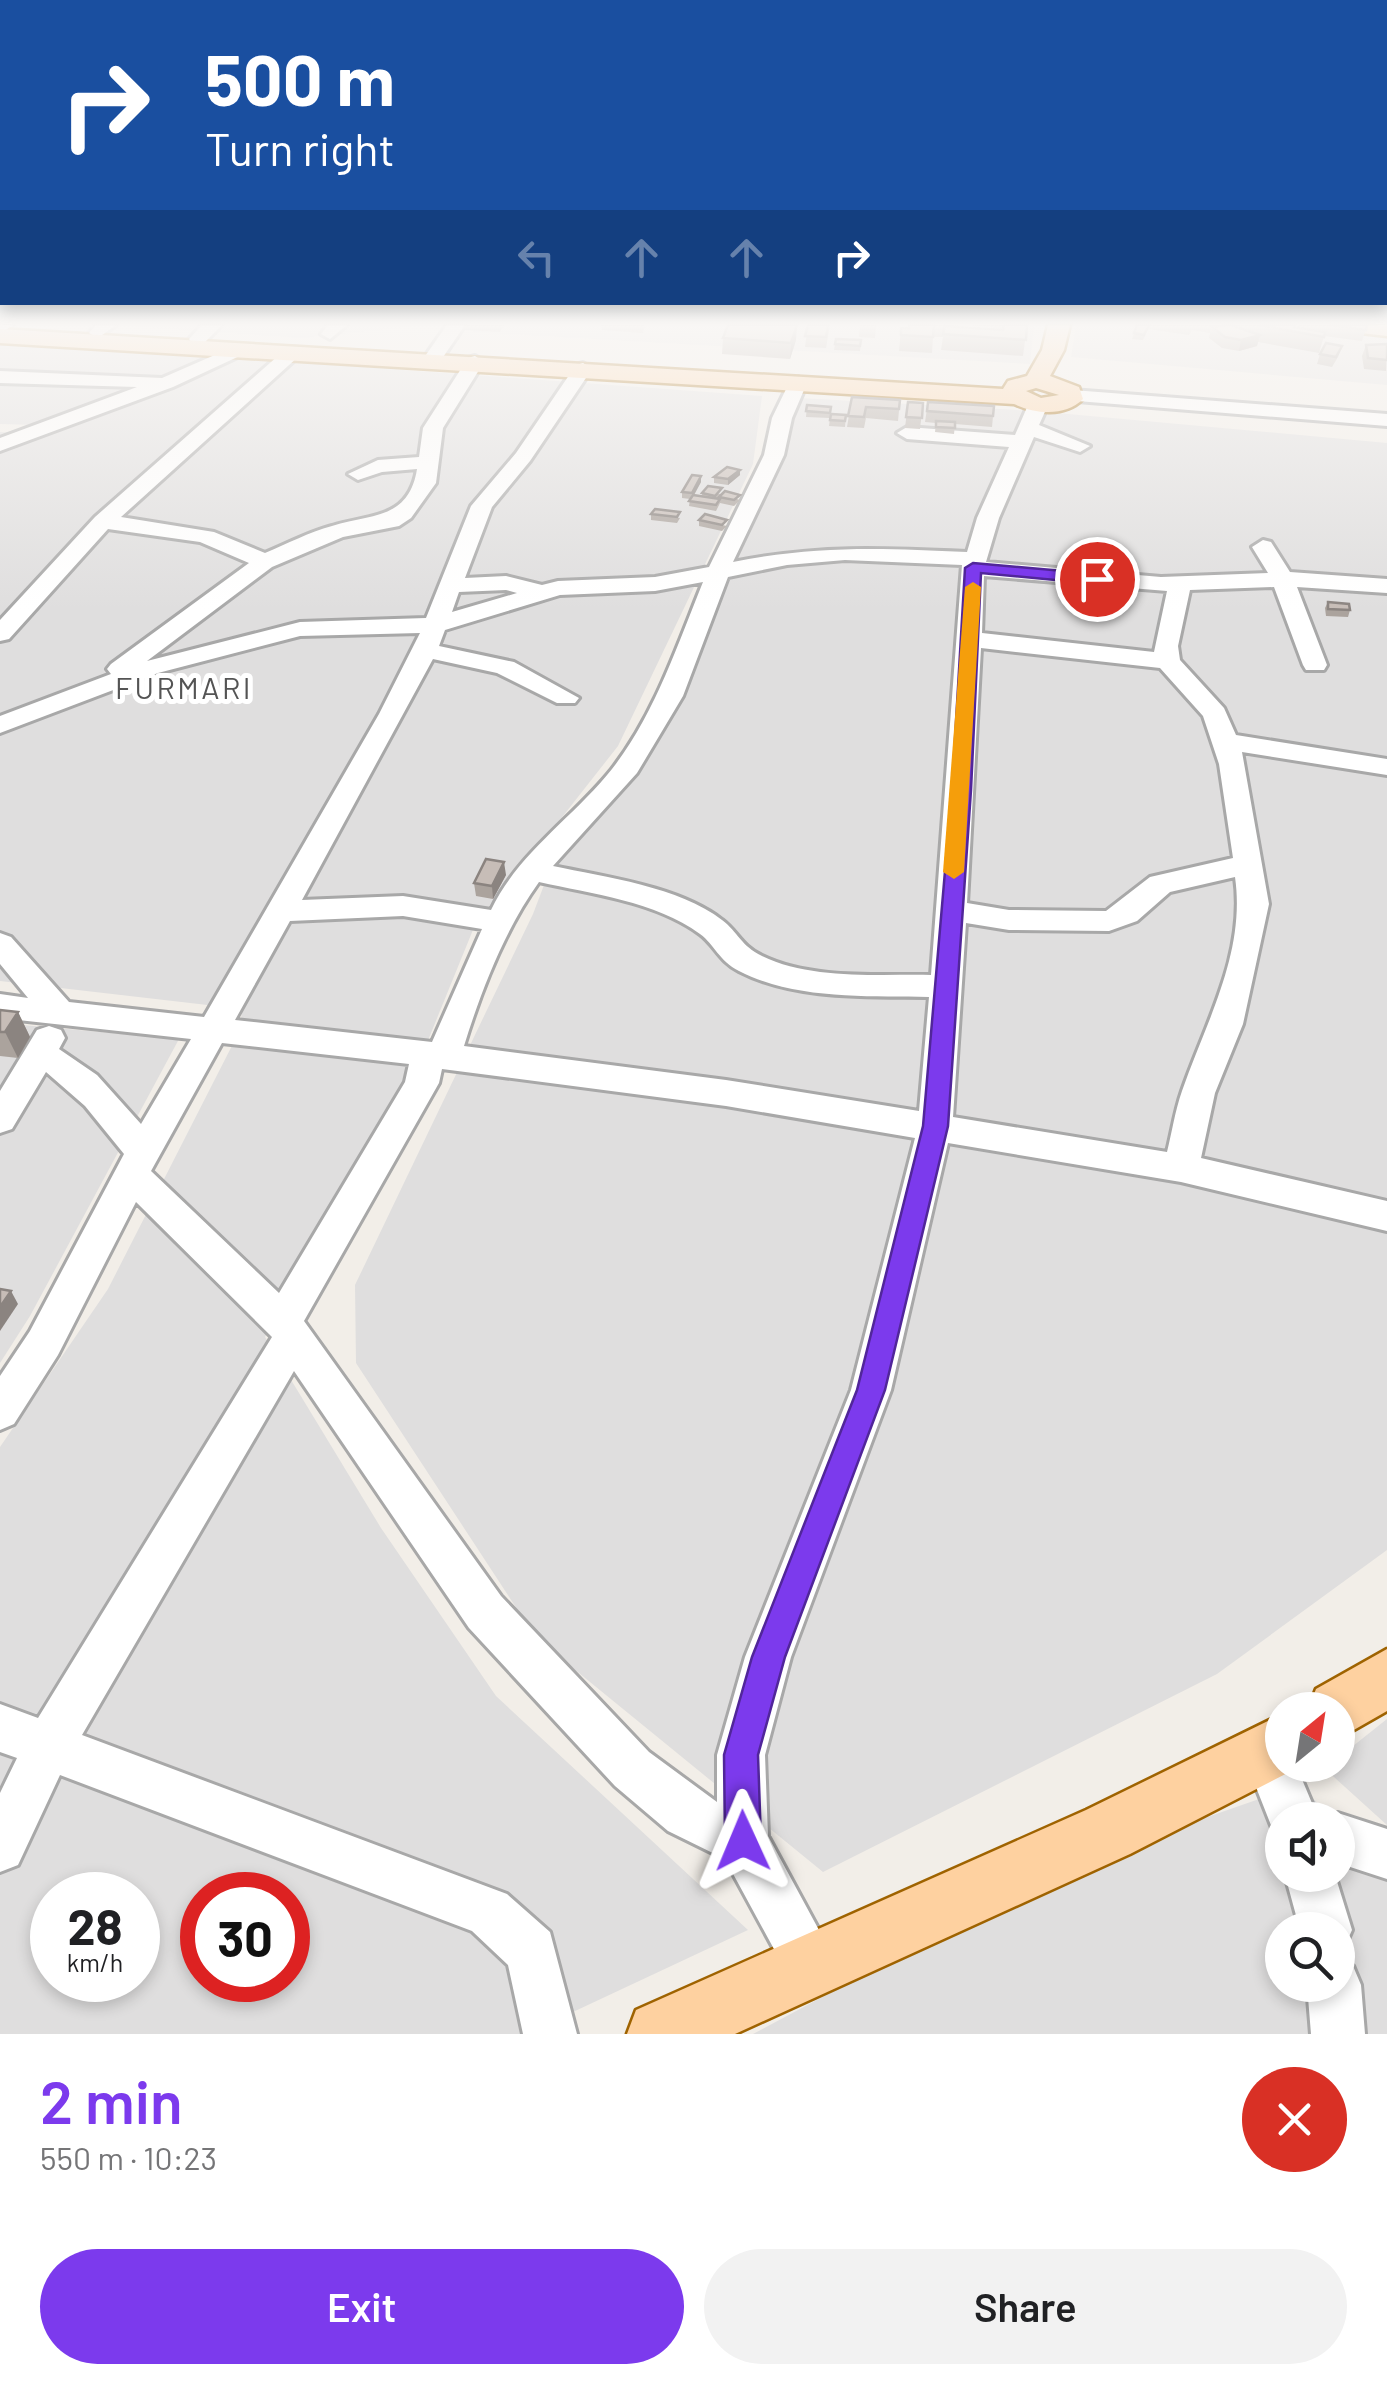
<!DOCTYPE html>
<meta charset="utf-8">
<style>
body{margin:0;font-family:Barlow,sans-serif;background:#f2f2f2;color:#202124;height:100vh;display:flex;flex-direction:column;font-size:38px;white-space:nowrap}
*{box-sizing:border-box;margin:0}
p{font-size:32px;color:#757577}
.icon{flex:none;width:55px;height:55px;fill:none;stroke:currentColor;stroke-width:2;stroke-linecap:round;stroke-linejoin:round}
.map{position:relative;height:2034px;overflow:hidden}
.drawer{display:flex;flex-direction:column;background:#fff;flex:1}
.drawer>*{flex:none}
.top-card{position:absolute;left:0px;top:0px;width:1388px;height:305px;box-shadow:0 5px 15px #0003;background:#1a4fa0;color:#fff;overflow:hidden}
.needle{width:65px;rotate:30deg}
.tools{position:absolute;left:1265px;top:1692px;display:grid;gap:20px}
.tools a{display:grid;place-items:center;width:90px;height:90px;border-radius:50%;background:#fff;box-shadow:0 5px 15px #0003;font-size:50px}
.speed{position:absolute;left:30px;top:1872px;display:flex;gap:20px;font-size:50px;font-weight:700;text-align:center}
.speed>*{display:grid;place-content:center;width:130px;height:130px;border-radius:50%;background:#fff;box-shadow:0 5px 15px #0003;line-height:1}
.speed small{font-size:25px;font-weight:400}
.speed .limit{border:15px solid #d22;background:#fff;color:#111}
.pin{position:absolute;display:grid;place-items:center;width:85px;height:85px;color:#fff;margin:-42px;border:5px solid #fff;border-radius:50%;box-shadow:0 2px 10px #0007}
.me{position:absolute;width:110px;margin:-55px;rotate:359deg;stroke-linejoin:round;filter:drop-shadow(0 0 8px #0008)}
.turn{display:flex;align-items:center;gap:35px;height:210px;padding:0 40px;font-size:45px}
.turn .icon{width:130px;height:130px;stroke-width:2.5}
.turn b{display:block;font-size:70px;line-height:85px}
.lanes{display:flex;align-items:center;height:95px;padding:0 40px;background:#0003;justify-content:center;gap:50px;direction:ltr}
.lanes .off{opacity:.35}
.round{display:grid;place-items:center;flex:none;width:105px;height:105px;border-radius:52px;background:#f2f2f2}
.headline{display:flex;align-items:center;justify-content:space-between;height:170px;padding:0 40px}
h1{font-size:60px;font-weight:600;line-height:75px;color:#7c3aed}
.button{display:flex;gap:20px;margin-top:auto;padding:20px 40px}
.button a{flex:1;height:115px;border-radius:60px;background:#7c3aed;color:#fff;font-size:40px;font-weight:600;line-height:115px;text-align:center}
.button a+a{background:#f2f2f2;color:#202124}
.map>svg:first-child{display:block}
.residential{fill:#dfdede;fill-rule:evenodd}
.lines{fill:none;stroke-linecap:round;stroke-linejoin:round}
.minor-casing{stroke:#a8a8a8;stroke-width:6}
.major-casing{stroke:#9f6300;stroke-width:5}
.minor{fill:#fff;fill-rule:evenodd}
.major{fill:#fed1a0;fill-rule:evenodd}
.wall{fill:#aba39d}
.shaded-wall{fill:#8b8480}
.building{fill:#c7bdb7;stroke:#8b8480;stroke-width:2.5}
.route{fill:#7c3aed;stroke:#51269a;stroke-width:2.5}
.slow{fill:#f59e0b}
.labels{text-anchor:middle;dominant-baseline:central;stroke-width:10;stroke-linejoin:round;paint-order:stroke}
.far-neighbourhood-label{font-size:30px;letter-spacing:2.5px;fill:#545454;stroke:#fff}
</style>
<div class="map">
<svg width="1387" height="2034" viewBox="0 0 1387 2034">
<rect width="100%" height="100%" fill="#f2eee8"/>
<!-- residential -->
<g class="residential">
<path d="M112 325H425L303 338Z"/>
<path d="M475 325H1034L1030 364 472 332Z"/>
<path d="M1076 325H1387V385L1071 357Z"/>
<path d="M0 341 227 351 40 425 0 424Z"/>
<path d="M237 358 762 396 753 464 618 746 497 900 477 920 398 1114 265 1337 381 1528 496 1696 748 1930 526 2034H0V1447L108 1289 240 1030 242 1009 0 981V432L39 434ZM52 1895H138V1980H52ZM202 1895H288V1980H202Z"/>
<path d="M799 398 1035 411 1387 443V1550L1217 1674 823 1872 536 1638 356 1363 355 1285 533 914 552 864 639 760 778 464Z"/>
<path d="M0 1023 179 1039 30 1316 0 1363Z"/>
<path d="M1387 1719V1825L1324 1768 1338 1765V1758Z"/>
<path d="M1299 1785 1335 1820H1282V1875H1338V1822L1387 1870V2034H753L858 1978 1179 1827ZM1282 1930H1338V1985H1282Z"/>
</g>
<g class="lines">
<!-- minor casing -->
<g class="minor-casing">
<g id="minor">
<path d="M0 325H13L0 334Z"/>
<path d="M96 325H116L98 338 89 333Z"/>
<path d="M202 325H222L204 343H192L189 339Z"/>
<path d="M328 325H347L330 339 321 334Z"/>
<path d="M447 325H465L439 363H425L423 359Z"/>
<path d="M240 344 249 349 246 353 173 387 0 451V438L137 387 0 383V371L162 378Z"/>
<path d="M293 347 299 348V356L121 517 214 532 265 553C287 544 309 532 332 526 370 514 409 520 417 469L382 472 358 480 348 474 378 460 419 457 423 428 468 358 475 356 484 362 443 428 436 483 411 518 399 526 343 537 272 567 147 661 300 622 426 618 471 506 516 453 576 365 583 363 592 369 530 461 492 507 465 578 506 576 542 585 558 581 655 577 709 567 764 455 772 418 789 383 798 377 807 383 792 418 784 455 733 562C817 545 883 548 967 552L977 518 1009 447 907 439 897 433 907 427 1015 435 1028 405 1038 399 1048 405 1039 425 1090 446 1080 452 1034 437 999 518 986 562 1161 577 1268 573 1252 547 1263 540 1271 542 1290 572 1387 579V593L1297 587 1327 665 1324 670H1306L1303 665 1274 587 1190 590 1178 646 1180 660 1224 708 1236 735 1387 759V775L1242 752 1269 904 1243 1024 1215 1093 1201 1158 1387 1201V1231L1181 1182 948 1143 891 1390 791 1657 765 1755 768 1836 839 1967 832 1986 813 1993 794 1986 725 1859 668 1831 615 1786 469 1628 294 1371 82 1735 507 1894 550 1932 577 2034H523L508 1965 472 1931 60 1775 18 1865 0 1872V1793L17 1758 0 1752V1704L38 1718 272 1337 136 1202 58 1355 14 1424 0 1430V1376L30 1331 124 1154 85 1106 46 1072 12 1129 0 1133V1091L37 1030 49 1026 61 1030 65 1038 59 1049 97 1075 141 1124 191 1039 0 1018V994L28 998 0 964V933L11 937 69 1002 204 1017 379 714 420 633 300 636 158 673 0 733V716L111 674 107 669 111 664 249 563 200 542 108 529 9 639 0 641V620L95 517 287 348ZM845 560 962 565 931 975C878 974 811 980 762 956 741 946 738 932 722 920 680 887 605 877 553 866L637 773 683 696 728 577 787 565ZM984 576 1167 591 1154 652 982 633ZM703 582C677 646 655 714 612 769 574 817 518 853 491 910L403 896 302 900 433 659 497 673 557 703H575L579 698 514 662 439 646 445 630 560 595 655 591ZM506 590 517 593 452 612 459 592ZM981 648 1160 668 1203 716 1219 764 1233 858 1150 877 1106 911 1009 910 967 903ZM1235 877C1246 953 1206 1022 1182 1091 1175 1111 1172 1132 1167 1152L953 1117 966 923 1009 930 1109 931 1137 921 1170 892ZM539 882C592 894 655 901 700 934 715 945 719 961 739 971 795 1000 868 996 929 997L919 1111 726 1080 464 1046C481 991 505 929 539 882ZM403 916 482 929 432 1042 235 1020 290 921ZM222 1043 409 1064 405 1082 279 1293 151 1171ZM442 1069 726 1106 915 1138 851 1390 745 1657 717 1755V1802L649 1752 501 1596 304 1321 439 1083Z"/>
<path d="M1072 390 1387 414V426L1065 400 1062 396Z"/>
<path d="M1267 1730 1282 1736V1765H1296L1319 1820H1282V1840L1276 1838 1243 1754 1250 1737Z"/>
<path d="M1338 1813 1387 1829V1879L1338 1863V1820H1321Z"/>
<path d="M1285 1875H1335L1352 1930 1344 1948 1338 1951V1930H1300Z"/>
<path d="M1338 1960 1353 1966 1361 1985 1365 2034H1311L1307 1985H1338Z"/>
</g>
</g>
<!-- major casing -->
<g class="major-casing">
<g id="major">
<path d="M1048 325H1070L1064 350 1050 376 1079 387 1083 399C1065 417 1036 414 1014 404L0 343V329L1003 389 1008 381 1027 376 1042 350ZM1036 388 1059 395 1041 398 1026 391Z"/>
<path d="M1341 325H1387V336L1352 332Z"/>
<path d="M1387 1649V1711L1338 1739V1710H1308L1316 1689Z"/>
<path d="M1282 1714V1765H1303L1130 1854 735 2034H627L636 2010 1086 1810Z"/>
</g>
</g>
<!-- minor -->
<use href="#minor" class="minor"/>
<!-- major -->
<use href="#major" class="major"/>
</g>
<!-- wall -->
<g class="wall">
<path d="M464 325H504L500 332 464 330Z"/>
<path d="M601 325H645L643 333 602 330Z"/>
<path d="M808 325H830L826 348 805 347Z"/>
<path d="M860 325H876L875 338 859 337Z"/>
<path d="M908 325H945L1003 330V328L966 325H1027L1023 356 941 350 943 337H933L932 353 899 351 901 328H908Z"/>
<path d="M1137 325H1295L1294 327 1298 328V325H1367L1362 341 1324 336 1319 353 1258 342 1257 346 1239 351 1222 348 1209 338 1210 333 1192 330 1189 335 1148 329 1143 340 1132 339Z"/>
<path d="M723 338 796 340 790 359 722 354Z"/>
<path d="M836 339 861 340 860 351 834 350Z"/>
<path d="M1387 344 1386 371 1364 369 1362 356 1366 345Z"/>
<path d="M1342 346 1338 357 1332 367 1317 364 1320 354Z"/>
<path d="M852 397 900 400 898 421 866 418 864 428 847 427Z"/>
<path d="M908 402 923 403 920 429 905 428Z"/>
<path d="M928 402 994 406 992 427 955 424 954 434 935 432 936 423 925 422Z"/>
<path d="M807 405 831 412V414L846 415 845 427 829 426 830 418 806 417Z"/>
<path d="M740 470V475L728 485 714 483V477Z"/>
<path d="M701 482 693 495 702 497V493L722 494 740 500 734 506 720 503 716 511 689 506 690 499 682 498V492Z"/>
<path d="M651 514 680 518 677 523 651 520Z"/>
<path d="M699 520 727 526 722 531 699 526Z"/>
<path d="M1328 602 1350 610 1348 617 1326 616 1325 608Z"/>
<path d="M506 875 493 899 476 896 474 883Z"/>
<path d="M0 1010 18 1012 30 1037 18 1058 0 1056Z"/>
</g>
<!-- shaded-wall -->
<g class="shaded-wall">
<path d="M797 325 796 340 790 359 791 343Z"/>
<path d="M1260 335 1257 346 1239 351 1241 340Z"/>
<path d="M740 470V475L728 485V479Z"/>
<path d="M701 476V482L692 499V493Z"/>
<path d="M504 862 506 875 493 899 492 886Z"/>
<path d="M18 1012 30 1037 18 1058 5 1032Z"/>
<path d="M11 1291 18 1304 0 1331V1307Z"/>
</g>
<!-- building -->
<g class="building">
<path d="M728 325H797L791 343 723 338Z"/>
<path d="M808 325H828L826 337 805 336Z"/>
<path d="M909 325H934L933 337 901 335V328H909Z"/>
<path d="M1004 325H1027L1026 340 943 334 945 326 1003 330Z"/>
<path d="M1137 325H1149L1144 335 1134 333Z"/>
<path d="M1231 325 1260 335 1241 340 1225 337 1212 327Z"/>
<path d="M1259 325H1295L1294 327 1325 332 1324 337Z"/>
<path d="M1330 325H1367L1366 330Z"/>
<path d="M836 339 861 340 860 346 835 344Z"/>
<path d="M1326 343 1342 346 1336 357 1320 354Z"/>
<path d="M1387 344V360L1368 358 1366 345Z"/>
<path d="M852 397 900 400 899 409 866 407 864 417 848 416Z"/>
<path d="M908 402 923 403 922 418 906 417Z"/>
<path d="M928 402 994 406 993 416 927 411Z"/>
<path d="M807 405 831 407 830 413 806 411Z"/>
<path d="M831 414 846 415 845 421 830 420Z"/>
<path d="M936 421 955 422V428L936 427Z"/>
<path d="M727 467 740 470 728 479 714 477Z"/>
<path d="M692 475 701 476 692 493 682 492Z"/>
<path d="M708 486 722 488 715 496 702 493Z"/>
<path d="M725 491 740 495 734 500 719 497Z"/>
<path d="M693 495 720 499 716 505 689 501Z"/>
<path d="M655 509 680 512 677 517 651 514Z"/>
<path d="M705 514 727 520 722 525 699 520Z"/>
<path d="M1328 602 1349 604 1350 610 1328 609Z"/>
<path d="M486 859 504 862 492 886 474 883Z"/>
<path d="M0 1010 18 1012 5 1032H0Z"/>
<path d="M0 1289 11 1291 0 1307Z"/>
</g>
<!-- sky -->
<linearGradient id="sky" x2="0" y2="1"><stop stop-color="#8ec2e5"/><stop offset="0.53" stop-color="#f9f7f5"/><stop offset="1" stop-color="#f9f7f5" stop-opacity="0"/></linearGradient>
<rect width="1387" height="610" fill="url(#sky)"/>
<!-- route -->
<path class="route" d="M973 563 1097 574 1105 579 1097 584 981 573 971 790 948 1126 885 1390 785 1657 758 1755 761 1841 755 1853 743 1859 731 1853 725 1841 724 1755 752 1657 857 1390 923 1126 952 790 965 568Z"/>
<!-- slow -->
<path class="slow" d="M973 582 981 587 964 872 954 879 943 872 965 587Z"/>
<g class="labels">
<!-- far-neighbourhood labels -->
<g class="far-neighbourhood-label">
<text x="184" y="687">FURMARI</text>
</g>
</g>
</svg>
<div class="tools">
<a><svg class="needle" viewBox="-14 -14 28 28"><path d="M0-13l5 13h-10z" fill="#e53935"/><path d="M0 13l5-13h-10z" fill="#757577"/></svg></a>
<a><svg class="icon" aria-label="sound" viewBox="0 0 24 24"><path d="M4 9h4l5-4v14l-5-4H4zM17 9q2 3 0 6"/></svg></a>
<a><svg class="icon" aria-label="search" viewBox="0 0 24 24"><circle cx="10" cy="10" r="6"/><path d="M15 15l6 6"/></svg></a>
</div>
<div class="speed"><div>28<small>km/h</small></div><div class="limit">30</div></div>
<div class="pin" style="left:1097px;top:579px;background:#d93025"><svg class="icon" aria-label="arrive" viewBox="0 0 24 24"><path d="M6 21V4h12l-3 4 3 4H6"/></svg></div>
<svg class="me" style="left:743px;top:1841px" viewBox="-20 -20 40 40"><path d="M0-17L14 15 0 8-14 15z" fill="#7c3aed" stroke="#fff" stroke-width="4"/></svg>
<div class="top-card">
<div class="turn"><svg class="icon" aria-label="right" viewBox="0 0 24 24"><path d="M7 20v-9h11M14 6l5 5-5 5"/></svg><div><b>500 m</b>Turn right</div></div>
<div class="lanes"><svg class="icon off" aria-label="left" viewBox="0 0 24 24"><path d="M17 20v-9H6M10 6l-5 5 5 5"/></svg><svg class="icon off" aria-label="ahead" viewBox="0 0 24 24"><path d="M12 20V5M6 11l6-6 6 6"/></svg><svg class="icon off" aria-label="ahead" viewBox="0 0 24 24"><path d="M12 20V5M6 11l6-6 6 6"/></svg><svg class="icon" aria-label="right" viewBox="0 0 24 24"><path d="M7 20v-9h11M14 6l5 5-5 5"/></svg></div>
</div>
</div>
<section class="drawer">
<div class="headline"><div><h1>2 min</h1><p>550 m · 10:23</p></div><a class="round" style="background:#d93025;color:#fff"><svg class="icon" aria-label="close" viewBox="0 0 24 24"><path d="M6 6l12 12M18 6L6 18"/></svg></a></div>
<div class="button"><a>Exit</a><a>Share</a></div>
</section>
